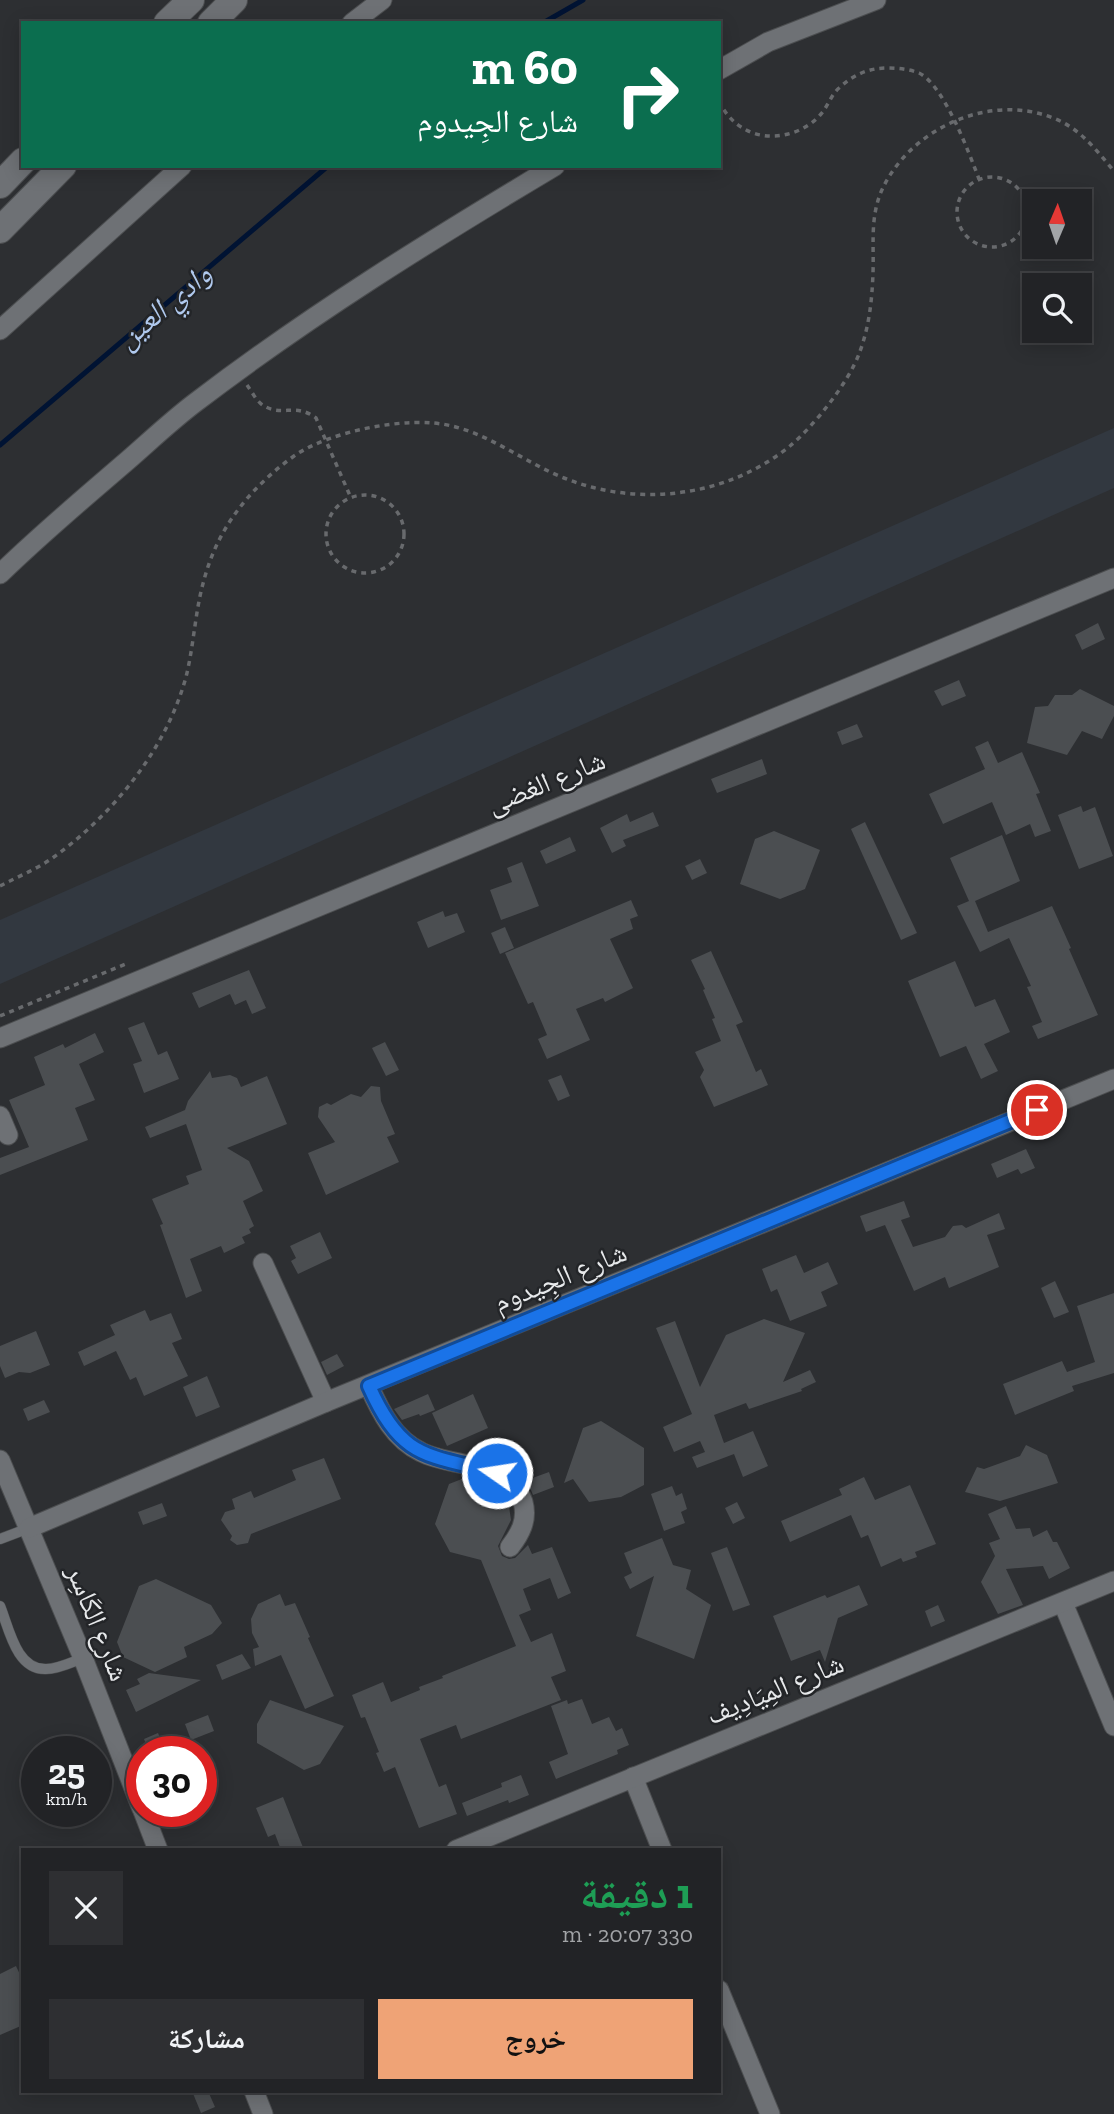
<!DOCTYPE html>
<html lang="ar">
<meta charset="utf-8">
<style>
body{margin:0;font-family:"Zilla Slab","Noto Naskh Arabic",serif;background:#2e2f32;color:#f1f3f6;direction:rtl;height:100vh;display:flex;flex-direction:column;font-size:26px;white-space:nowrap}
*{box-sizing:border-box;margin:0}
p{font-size:23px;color:#a2a4a7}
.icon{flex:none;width:38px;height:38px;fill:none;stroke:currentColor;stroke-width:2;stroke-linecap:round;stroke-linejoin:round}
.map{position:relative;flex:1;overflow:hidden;direction:ltr}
.details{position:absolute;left:21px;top:1848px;width:700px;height:245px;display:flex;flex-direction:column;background:#222326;border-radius:0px;box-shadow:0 4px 18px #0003,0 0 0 2px #3f4043;direction:rtl}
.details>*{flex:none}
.guide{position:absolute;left:21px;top:21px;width:700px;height:147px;border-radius:0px;box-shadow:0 4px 18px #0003,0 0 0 2px #3f4043;direction:rtl;background:#0b6e4f;color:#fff;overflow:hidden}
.needle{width:46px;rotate:2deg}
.tools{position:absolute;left:1022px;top:189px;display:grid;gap:14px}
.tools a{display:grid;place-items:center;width:70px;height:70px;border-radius:0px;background:#222326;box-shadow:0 4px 18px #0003,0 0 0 2px #3f4043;font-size:35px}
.speed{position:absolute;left:21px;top:1736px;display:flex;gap:14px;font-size:35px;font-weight:700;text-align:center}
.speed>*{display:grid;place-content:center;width:91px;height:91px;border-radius:50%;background:#222326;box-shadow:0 4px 18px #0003,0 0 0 2px #3f4043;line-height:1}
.speed small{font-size:18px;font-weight:400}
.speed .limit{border:10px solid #d22;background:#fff;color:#111}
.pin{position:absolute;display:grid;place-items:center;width:60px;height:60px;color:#fff;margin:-30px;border:4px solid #fff;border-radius:50%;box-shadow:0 2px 7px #0007}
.me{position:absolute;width:77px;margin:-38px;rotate:283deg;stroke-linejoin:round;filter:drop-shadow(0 0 5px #0008)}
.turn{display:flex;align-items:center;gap:24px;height:147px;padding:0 28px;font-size:32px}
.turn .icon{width:91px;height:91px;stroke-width:2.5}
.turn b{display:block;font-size:49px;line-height:60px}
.round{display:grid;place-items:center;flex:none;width:74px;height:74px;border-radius:0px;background:#2e2f32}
.headline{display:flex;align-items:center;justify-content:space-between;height:119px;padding:0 28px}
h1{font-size:42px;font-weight:700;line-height:52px;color:#1e9e55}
.button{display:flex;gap:14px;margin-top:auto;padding:14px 28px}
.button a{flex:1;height:80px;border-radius:0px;background:#efa376;color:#111;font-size:28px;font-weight:700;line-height:80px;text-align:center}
.button a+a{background:#2e2f32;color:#f1f3f6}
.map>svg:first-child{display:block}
.built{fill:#323840}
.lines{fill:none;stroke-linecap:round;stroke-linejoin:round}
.stream{stroke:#001333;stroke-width:5}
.building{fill:#4b4e51}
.lane-casing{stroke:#4c4e50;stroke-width:11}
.street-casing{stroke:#4c4e50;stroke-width:21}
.secondary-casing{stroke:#4c4e50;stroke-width:28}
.path{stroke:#686a6d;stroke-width:3.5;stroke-dasharray:5 5;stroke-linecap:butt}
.lane{stroke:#6e7175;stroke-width:10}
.street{stroke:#6e7175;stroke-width:19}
.secondary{stroke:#6e7175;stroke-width:26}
.route-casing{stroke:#114b97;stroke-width:18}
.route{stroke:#1a73e8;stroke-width:12}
.labels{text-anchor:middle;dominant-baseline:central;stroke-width:5;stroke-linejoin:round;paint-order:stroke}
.street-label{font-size:28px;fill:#e7e9eb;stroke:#232528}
.water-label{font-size:30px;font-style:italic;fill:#b0c9ee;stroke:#232528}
</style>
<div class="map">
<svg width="1114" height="2114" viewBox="0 0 1114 2114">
<rect width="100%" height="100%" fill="#2d2f32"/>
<!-- built -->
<path class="built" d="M1114 428V488L0 984V920Z"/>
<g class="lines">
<!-- stream -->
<g class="stream">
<path d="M543 23 583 0"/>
<path d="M0 445 328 166"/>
</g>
</g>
<!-- building -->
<g class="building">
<path d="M1098 623 1105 639 1082 650 1075 635Z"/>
<path d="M959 680 966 696 942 706 934 691Z"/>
<path d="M1080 689 1114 706V716L1102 739 1082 731 1067 755 1027 743 1035 707 1048 706 1055 695H1072Z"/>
<path d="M857 724 863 737 842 745 837 732Z"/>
<path d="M988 741 998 763 1022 752 1040 793 1036 794 1051 831 1035 837 1030 824 1006 835 992 802 943 824 929 794 985 769 975 747Z"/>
<path d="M762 759 767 774 717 793 711 779Z"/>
<path d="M1081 806 1083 812 1095 807 1113 856 1079 869 1058 815Z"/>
<path d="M653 812 659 826 623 840 626 846 612 853 600 828 627 814 630 822Z"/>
<path d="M865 822 917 933 901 940 851 829Z"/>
<path d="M774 831 820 850 805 889 780 899 740 884 755 839Z"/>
<path d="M1002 835 1020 881 975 901 988 932 1052 906 1071 948 1069 949 1098 1015 1038 1039 1032 1026 1042 1022 1027 987 1031 986 1009 938 980 952 957 906 969 901 950 858Z"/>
<path d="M570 837 576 851 546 864 540 851Z"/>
<path d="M700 859 707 873 692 880 685 866Z"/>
<path d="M522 862 539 906 501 920 490 890 512 882 507 868Z"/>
<path d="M631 900 638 916 630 919 633 929 610 939 633 988 605 1002 603 998 576 1009 590 1040 547 1059 538 1039 547 1035 533 1002 528 1004 505 953Z"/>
<path d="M443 911 445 917 457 913 465 932 428 948 417 922Z"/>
<path d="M505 927 514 948 500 954 491 933Z"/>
<path d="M711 951 743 1022 736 1025 756 1072 761 1069 768 1085 714 1107 700 1077 704 1070 695 1052 721 1041 712 1019 715 1018 703 990 705 989 691 960Z"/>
<path d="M955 961 975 1007 995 999 1010 1032 984 1044 998 1071 981 1079 966 1046 940 1057 908 981Z"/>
<path d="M249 970 266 1008 252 1014 246 1000 235 1005 230 994 199 1008 192 993Z"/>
<path d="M144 1022 158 1055 167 1051 179 1079 144 1093 133 1064 142 1061 128 1028Z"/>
<path d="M95 1033 104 1052 79 1064 95 1100 75 1108 88 1140 0 1175V1158L29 1147 9 1100 45 1085 34 1057 63 1044 65 1048Z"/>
<path d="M385 1042 399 1070 386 1076 372 1048Z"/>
<path d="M210 1071 212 1078 230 1075 237 1078 241 1087 267 1076 287 1124 227 1148 249 1161 263 1191 243 1201 254 1226 249 1229 251 1233 242 1237 245 1243 224 1253 221 1246 190 1259 202 1291 186 1298 160 1225 163 1224 152 1199 189 1184 186 1176 202 1170 186 1124 150 1138 145 1127 185 1110 188 1101Z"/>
<path d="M561 1075 570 1096 558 1101 548 1080Z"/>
<path d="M371 1086 380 1087 381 1101 395 1134 387 1137 399 1162 326 1195 308 1153 335 1142 318 1117 319 1107 327 1103 331 1105 351 1094 361 1097Z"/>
<path d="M1026 1149 1035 1168 1021 1174 1018 1169 997 1178 991 1164Z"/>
<path d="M904 1201 910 1217 901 1220 913 1247 945 1237 953 1226 962 1225 966 1228 999 1213 1005 1229 987 1235 999 1267 949 1288 945 1277 914 1291 885 1225 866 1232 860 1216Z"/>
<path d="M320 1232 332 1258 298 1274 291 1261 296 1258 290 1246Z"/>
<path d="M796 1255 804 1273 828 1262 838 1284 821 1292 827 1306 790 1321 777 1289 771 1292 762 1269Z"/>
<path d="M1055 1281 1069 1312 1054 1318 1041 1288Z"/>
<path d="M1114 1293V1373L1072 1386 1074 1391 1015 1415 1003 1384 1062 1361 1067 1372 1095 1362 1077 1306Z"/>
<path d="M145 1310 150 1321 171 1313 182 1339 172 1343 188 1376 144 1396 136 1377 130 1380 116 1351 84 1366 78 1352 115 1335 110 1325Z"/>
<path d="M764 1319 805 1333 783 1382 810 1370 816 1382 801 1389 802 1391 749 1409 746 1403 714 1415 724 1443 753 1431 768 1466 743 1477 734 1454 697 1468 692 1457 705 1452 700 1441 674 1452 663 1427 692 1414 656 1328 675 1321 700 1387 726 1335Z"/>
<path d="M36 1331 50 1365 30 1373 19 1372 5 1378 0 1366V1346Z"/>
<path d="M337 1354 344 1366 327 1375 321 1362Z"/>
<path d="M207 1376 220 1407 196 1417 183 1387Z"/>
<path d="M428 1394 435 1410 420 1416 419 1414 402 1420 394 1409Z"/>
<path d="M473 1394 488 1428 447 1446 432 1413Z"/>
<path d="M44 1400 50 1412 28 1421 23 1409Z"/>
<path d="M601 1421 644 1448V1485L621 1497 589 1502 573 1479 564 1483 583 1428Z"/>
<path d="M1026 1445 1047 1455 1058 1483 1000 1501 965 1492 977 1467 984 1469 1020 1456Z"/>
<path d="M324 1458 341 1499 251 1534 248 1543 237 1545 230 1540 232 1536 221 1520 225 1512 235 1509 232 1499 251 1491 254 1498 296 1480 292 1470Z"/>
<path d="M549 1472 554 1487 533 1495 527 1480Z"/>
<path d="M467 1477 473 1478 508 1500 511 1520 498 1546 502 1556 509 1559 515 1558 528 1545 532 1554 552 1547 571 1593 558 1599 550 1578 523 1589 531 1610 519 1615 531 1642 552 1633 566 1671 551 1677 561 1700 461 1739 456 1725 420 1739 439 1787 446 1784 457 1814 419 1828 395 1767 384 1772 376 1753 379 1752 365 1717 361 1718 352 1695 383 1682 391 1702 420 1690 419 1687 443 1678 442 1676 516 1646 481 1560 450 1552 435 1524 449 1484Z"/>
<path d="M864 1477 875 1500 910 1485 936 1544 915 1552 917 1557 903 1562 901 1558 881 1567 868 1535 861 1538 851 1515 790 1542 781 1521 842 1495 839 1489Z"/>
<path d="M672 1486 676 1496 682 1493 687 1509 681 1512 685 1523 664 1531 651 1494Z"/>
<path d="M737 1502 745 1518 733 1524 725 1508Z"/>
<path d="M162 1503 167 1516 143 1525 138 1512Z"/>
<path d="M1006 1506 1016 1529 1030 1528 1033 1537 1047 1530 1053 1542H1057L1070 1568 1049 1579 1043 1566 1006 1569 1023 1605 998 1614 981 1582 995 1556 989 1543 1000 1539 988 1514Z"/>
<path d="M662 1538 673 1565 691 1570 686 1589 711 1605 694 1659 636 1636 654 1576 630 1589 624 1577 632 1573 624 1553Z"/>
<path d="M727 1547 750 1605 733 1611 711 1553Z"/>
<path d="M156 1579 211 1605 222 1623 212 1634 184 1647 187 1657 155 1672 123 1657 117 1642 139 1586Z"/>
<path d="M859 1585 868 1605 838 1618 825 1662 820 1650 791 1661 773 1616 825 1595 827 1598Z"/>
<path d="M280 1594 285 1606 295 1603 310 1637 308 1638 334 1696 305 1709 281 1655 255 1666 253 1649 259 1647 252 1633 251 1619 258 1604Z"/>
<path d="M938 1605 945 1621 931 1627 925 1611Z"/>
<path d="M242 1654 251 1668 222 1680 216 1665Z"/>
<path d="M149 1673 201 1680 136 1712 126 1690 140 1684 137 1679Z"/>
<path d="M582 1699 592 1724 609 1717 616 1731 622 1728 629 1745 617 1750 618 1754 556 1779 549 1762 568 1754 551 1706 567 1700 568 1704Z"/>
<path d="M270 1700 344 1726 320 1764 304 1770 257 1743V1724Z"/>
<path d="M208 1715 214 1731 191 1740 185 1724Z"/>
<path d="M158 1733 166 1752H149L144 1739Z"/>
<path d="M521 1775 529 1795 509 1803 508 1800 467 1816 462 1803 502 1787 501 1783Z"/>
<path d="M283 1797 304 1850H281L275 1834 268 1837 256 1808Z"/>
<path d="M16 1966 23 1981V2025L0 2035V1974Z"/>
<path d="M192 2091H208L215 2107 201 2113Z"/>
</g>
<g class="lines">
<!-- lane casing -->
<g class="lane-casing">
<g id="lane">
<path d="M0 1539 29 1528"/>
<path d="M0 1606C9 1628 16 1670 46 1669 58 1669 72 1662 83 1658"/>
</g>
</g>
<!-- street casing -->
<g class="street-casing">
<g id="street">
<path d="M352 23 382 0"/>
<path d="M719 70 768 42 876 0"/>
<path d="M0 330 182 166"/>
<path d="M0 574C41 534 84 498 127 461 150 441 172 420 196 402 310 315 431 240 555 166"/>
<path d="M0 1038 1114 578"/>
<path d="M0 1116 8 1135"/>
<path d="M263 1263 326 1402"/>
<path d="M369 1386C381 1413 394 1439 421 1452 454 1469 509 1459 523 1502 528 1520 520 1534 510 1547"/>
<path d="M0 1460 83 1658 142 1809"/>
<path d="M29 1528 326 1402 1114 1079"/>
<path d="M1063 1603 1114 1726"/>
<path d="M633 1777 662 1850"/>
<path d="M143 1811 158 1850"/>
<path d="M456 1850 1114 1581"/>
<path d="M719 1990 770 2114"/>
<path d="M254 2091 263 2114"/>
</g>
</g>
<!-- secondary casing -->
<g class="secondary-casing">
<g id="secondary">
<path d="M167 23 191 0"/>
<path d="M211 23 234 0"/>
<path d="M0 185 23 161"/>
<path d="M0 230 63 166"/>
</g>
</g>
<!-- path -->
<g class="path">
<path d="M719 101C726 116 737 127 753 133 776 141 805 133 821 114 828 106 831 95 839 88 853 75 868 68 887 68 898 68 909 69 919 73 944 85 969 153 979 179"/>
<circle cx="992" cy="212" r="35"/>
<path d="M247 385C252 392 258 404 266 407 284 416 296 403 316 418L351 498"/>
<circle cx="365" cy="534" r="39"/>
<path d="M0 886C17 877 35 870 51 859 112 816 166 750 186 677 194 645 195 611 204 580 218 527 250 488 294 456 330 431 409 415 452 426 493 436 526 463 564 478 639 508 727 497 790 446 814 426 848 383 859 354 869 328 872 301 873 273 874 245 870 219 881 192 908 130 988 92 1053 118 1080 128 1096 150 1114 171"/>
<path d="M0 1016 128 963"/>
</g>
<!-- lane -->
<use href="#lane" class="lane"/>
<!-- street -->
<use href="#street" class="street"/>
<!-- secondary -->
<use href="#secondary" class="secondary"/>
</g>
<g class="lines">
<!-- route casing -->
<g class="route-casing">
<path id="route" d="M497 1473C426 1454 402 1460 369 1386L1037 1110"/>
</g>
<!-- route -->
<use href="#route" class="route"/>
</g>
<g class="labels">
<!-- street labels -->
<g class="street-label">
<text transform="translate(546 782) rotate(-22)">شارع الغضى</text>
<text transform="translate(560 1277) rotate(-22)">شارع الجِيدوم</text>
<text transform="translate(98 1623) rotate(68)">شارع الكَاسِر</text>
<text transform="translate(775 1689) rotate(-22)">شارع المِيَادِيف</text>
</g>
<!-- water labels -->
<g class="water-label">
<text transform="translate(164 306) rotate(-40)">وادي العين</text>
</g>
</g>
</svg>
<div class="tools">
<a><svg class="needle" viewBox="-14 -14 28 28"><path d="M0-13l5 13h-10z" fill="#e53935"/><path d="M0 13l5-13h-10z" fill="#a2a4a7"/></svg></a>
<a><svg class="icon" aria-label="search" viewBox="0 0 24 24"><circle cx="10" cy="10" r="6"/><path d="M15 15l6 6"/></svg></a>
</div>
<div class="speed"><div>25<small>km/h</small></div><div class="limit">30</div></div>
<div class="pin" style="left:1037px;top:1110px;background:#d93025"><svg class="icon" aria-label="arrive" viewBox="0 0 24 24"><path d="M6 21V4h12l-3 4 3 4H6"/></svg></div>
<svg class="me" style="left:497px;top:1473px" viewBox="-20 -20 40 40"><circle r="17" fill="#1a73e8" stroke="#fff" stroke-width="3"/><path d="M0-11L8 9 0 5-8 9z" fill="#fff"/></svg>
<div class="guide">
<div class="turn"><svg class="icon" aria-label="right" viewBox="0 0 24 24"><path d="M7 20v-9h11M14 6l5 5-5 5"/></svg><div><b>60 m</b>شارع الجِيدوم</div></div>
</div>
<section class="details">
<div class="headline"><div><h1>1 دقيقة</h1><p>330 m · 20:07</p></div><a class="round"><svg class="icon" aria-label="close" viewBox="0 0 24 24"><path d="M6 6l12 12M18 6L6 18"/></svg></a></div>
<div class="button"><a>خروج</a><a>مشاركة</a></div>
</section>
</div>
